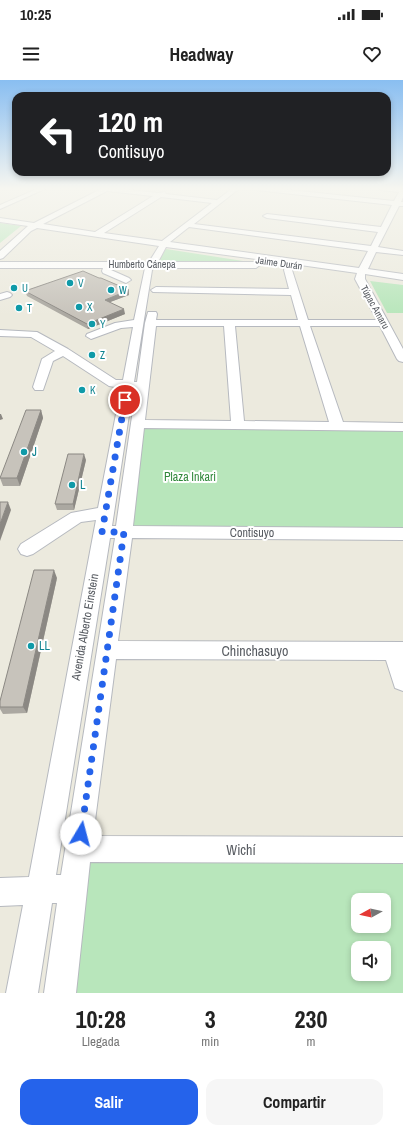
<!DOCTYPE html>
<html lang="es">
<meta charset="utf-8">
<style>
body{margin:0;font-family:"Archivo Narrow",sans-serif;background:#f6f6f6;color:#222;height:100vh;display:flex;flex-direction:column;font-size:15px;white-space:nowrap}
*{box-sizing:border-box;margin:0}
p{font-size:13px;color:#767676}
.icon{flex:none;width:22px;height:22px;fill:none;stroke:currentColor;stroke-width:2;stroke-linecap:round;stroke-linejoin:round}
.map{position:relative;height:913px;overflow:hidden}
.drawer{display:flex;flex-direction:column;background:#fff;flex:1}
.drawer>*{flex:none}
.top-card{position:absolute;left:12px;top:12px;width:379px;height:84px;border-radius:12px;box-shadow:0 2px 6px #0003;background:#202124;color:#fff;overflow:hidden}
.needle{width:26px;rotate:262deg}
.buttons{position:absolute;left:351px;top:813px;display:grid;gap:8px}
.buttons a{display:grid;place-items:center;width:40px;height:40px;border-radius:8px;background:#fff;box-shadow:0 2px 6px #0003;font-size:20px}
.pin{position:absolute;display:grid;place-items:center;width:34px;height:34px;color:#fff;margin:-17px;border:2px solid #fff;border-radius:50%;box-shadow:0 1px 4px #0007}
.me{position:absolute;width:44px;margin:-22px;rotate:8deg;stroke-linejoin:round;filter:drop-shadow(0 0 3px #0008)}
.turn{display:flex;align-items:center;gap:14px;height:84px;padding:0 20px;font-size:18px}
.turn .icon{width:52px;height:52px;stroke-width:2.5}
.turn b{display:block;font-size:28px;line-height:34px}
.eta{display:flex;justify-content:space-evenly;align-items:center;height:68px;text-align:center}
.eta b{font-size:24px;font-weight:800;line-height:28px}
.cta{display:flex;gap:8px;margin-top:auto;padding:8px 20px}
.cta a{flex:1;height:46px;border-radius:12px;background:#2563eb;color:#fff;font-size:16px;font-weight:800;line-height:46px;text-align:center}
.cta a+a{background:#f6f6f6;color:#222}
.status{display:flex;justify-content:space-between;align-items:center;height:28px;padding:0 20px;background:#fff;direction:ltr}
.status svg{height:11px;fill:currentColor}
header{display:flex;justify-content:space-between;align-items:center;height:52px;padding:0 20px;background:#fff;font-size:18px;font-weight:800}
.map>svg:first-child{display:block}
.green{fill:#b8e6bb;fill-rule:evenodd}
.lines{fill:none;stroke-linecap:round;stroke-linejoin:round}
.minor-casing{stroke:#b6b9bf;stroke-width:2}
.minor{fill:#fff;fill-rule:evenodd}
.wall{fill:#aba8a1}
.shaded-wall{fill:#8b8883}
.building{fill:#c7c3bb;stroke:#8b8883}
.route{stroke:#2563eb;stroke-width:7;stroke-dasharray:0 12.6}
.culture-dot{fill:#0f9aa8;stroke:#fff;stroke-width:1.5}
.labels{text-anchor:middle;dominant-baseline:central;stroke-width:4;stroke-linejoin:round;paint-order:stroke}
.far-street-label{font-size:10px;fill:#575b61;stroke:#fff}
.far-culture-label{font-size:10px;fill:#0d838f;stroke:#fff;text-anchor:start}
.culture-label{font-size:12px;fill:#0d838f;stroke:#fff;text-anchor:start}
.park-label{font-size:12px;fill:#30873a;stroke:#fff}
.street-label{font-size:12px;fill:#575b61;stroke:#fff}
.near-street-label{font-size:14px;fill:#575b61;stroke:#fff}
</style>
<div class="status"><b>10:25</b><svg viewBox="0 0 49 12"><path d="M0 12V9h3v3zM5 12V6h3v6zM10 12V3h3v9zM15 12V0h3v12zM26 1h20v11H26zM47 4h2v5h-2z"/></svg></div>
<header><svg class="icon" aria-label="menu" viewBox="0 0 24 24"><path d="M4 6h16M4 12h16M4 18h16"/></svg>Headway<svg class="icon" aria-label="heart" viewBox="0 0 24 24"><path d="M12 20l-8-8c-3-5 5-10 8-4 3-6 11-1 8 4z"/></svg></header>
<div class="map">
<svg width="403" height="913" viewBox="0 0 403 913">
<rect width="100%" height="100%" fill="#eceade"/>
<!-- green -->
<g class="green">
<path d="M0 143 21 146 0 163Z"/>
<path d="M166 169 243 181V184L161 183 160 177Z"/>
<path d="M370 201 403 205V233H387Z"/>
<path d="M144 344 403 346V449L131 450Z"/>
<path d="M403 772V913H74L84 783ZM358 820H384V846H358ZM358 868H384V894H358Z"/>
</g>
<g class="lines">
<!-- minor casing -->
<g class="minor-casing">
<g id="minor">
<path d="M39 108H47L0 129V125Z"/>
<path d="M95 108H112L158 113 165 112 166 114 217 120 233 108H240L194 144 371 166 378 152 267 138 263 136 267 134 381 147 392 125 256 110 253 108H271L394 121 399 112 381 110 378 108H403V117L401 122H403V126H399L378 167 403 171V175L376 172 368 189 403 194V200L365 194V199L403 269V282L399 281 397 279 380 246H310L343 342 403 343V351L144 348 133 446 403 448V460L132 458 118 561 403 562V611L395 608 386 580 116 579 93 756 403 757V783L90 782 76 913H44L57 823H52L38 913H6L23 825 0 826V798L29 797 96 440 81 442 33 474 27 476 21 474 18 469 21 464 71 433 98 428 121 308 109 306 63 276 53 281 43 310H35L33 307 42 279 55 271 31 257 0 256V250L37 252 68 269 116 300H123L133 247 121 248 91 259 86 256 87 254 115 243 134 240 145 188H112L111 190 129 198 131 200 126 203 103 193 102 191 103 188H0V182H149L159 166 37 148 31 151 3 178 0 179V171L28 146 0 142V138L34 143 99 110ZM107 111 153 116 95 152 43 144ZM161 117 212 123 162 161 104 153ZM189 147 368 171 359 188 170 162ZM166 167 286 183 284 190 289 209 156 207 151 210 153 212 291 215 298 240H156L157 234 156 232H148L145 243 137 302H134L152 190 155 188H256L260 185 256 182H158ZM293 184 357 193 355 199 377 240H308L292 190ZM156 246H224L231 341 145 340ZM235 246H300L329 342 244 341ZM133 309H136L116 446H112ZM110 458H115L61 795H56Z"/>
<path d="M7 212 10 213 12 215 10 217 0 220V214Z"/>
</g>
</g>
<!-- minor -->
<use href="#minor" class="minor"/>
</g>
<!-- wall -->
<g class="wall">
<path d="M99 198 129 210V215L110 222 125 234 88 249 27 216 25 211Z"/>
<path d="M41 330 43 338 20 406H3L0 398Z"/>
<path d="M86 380 74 430H57L55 424Z"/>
<path d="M57 498 27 633 3 634 0 629V621Z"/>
</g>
<!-- shaded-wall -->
<g class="shaded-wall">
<path d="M129 210V215L105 224V220Z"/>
<path d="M124 229 125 234 88 249 87 244Z"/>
<path d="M41 330 43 338 20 406 17 398Z"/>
<path d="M0 334H1L3 339 0 340Z"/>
<path d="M84 374 86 380 74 430 73 424Z"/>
<path d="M8 422 11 430 0 461V444Z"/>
<path d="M54 490 57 498 27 633 23 627Z"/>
</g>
<!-- building -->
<g class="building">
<path d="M83 191 99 198H101L129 210 105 220 124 229 87 244 25 211Z"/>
<path d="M26 330H41L17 398H0Z"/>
<path d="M68 374H84L73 424H55Z"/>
<path d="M0 422H8L0 444Z"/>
<path d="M34 490H54L23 627H0V621Z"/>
</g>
<!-- sky -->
<linearGradient id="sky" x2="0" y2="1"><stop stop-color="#89bef1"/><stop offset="0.46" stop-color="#f6f6f0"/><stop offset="1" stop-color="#f6f6f0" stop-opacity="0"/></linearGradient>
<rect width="403" height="236" fill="url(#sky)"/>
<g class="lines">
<!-- route -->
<path class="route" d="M81 754 124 452H102L125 320"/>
</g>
<!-- markers -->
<g class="culture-dot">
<circle cx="70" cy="203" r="4"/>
<circle cx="14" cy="208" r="4"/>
<circle cx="111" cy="210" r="4"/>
<circle cx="79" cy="227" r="4"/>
<circle cx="19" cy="228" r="4"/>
<circle cx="92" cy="244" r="4"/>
<circle cx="92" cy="275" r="4"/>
<circle cx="82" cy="310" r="4"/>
<circle cx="24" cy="372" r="4"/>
<circle cx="72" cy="405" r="4"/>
<circle cx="31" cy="566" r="4"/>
</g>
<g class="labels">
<!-- far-street labels -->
<g class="far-street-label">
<text transform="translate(279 183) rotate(8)">Jaime Durán</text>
<text x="142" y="184">Humberto Cánepa</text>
<text transform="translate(375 227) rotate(61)">Túpac Amaru</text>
</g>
<!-- far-culture labels -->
<g class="far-culture-label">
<text x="78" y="203">V</text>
<text x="22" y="208">U</text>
<text x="119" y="210">W</text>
<text x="87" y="227">X</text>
<text x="27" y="228">T</text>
<text x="100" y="244">Y</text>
<text x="100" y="275">Z</text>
<text x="90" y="310">K</text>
</g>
<!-- culture labels -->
<g class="culture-label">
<text x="32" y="372">J</text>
<text x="80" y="405">L</text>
<text x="39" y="566">LL</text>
</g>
<!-- park labels -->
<g class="park-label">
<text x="190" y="397">Plaza Inkari</text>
</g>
<!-- street labels -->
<g class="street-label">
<text x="252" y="453">Contisuyo</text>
<text transform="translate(85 547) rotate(-80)">Avenida Alberto Einstein</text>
</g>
<!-- near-street labels -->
<g class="near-street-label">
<text x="255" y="571">Chinchasuyo</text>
<text x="241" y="770">Wichí</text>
</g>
</g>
</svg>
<div class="buttons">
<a><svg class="needle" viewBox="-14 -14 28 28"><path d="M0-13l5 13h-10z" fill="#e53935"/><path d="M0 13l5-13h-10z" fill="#767676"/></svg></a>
<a><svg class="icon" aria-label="sound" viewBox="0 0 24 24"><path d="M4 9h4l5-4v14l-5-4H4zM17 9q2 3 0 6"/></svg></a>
</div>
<div class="pin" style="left:125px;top:320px;background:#d93025"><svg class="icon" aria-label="arrive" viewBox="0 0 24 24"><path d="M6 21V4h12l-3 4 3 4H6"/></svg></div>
<svg class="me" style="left:81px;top:754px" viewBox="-20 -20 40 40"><circle r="19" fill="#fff"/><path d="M0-13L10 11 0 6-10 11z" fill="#2563eb"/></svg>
<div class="top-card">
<div class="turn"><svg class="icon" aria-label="left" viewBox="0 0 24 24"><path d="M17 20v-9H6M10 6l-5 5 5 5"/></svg><div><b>120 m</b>Contisuyo</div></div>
</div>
</div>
<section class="drawer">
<div class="eta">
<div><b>10:28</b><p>Llegada</p></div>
<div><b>3</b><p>min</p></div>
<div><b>230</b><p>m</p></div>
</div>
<div class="cta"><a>Salir</a><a>Compartir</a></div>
</section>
